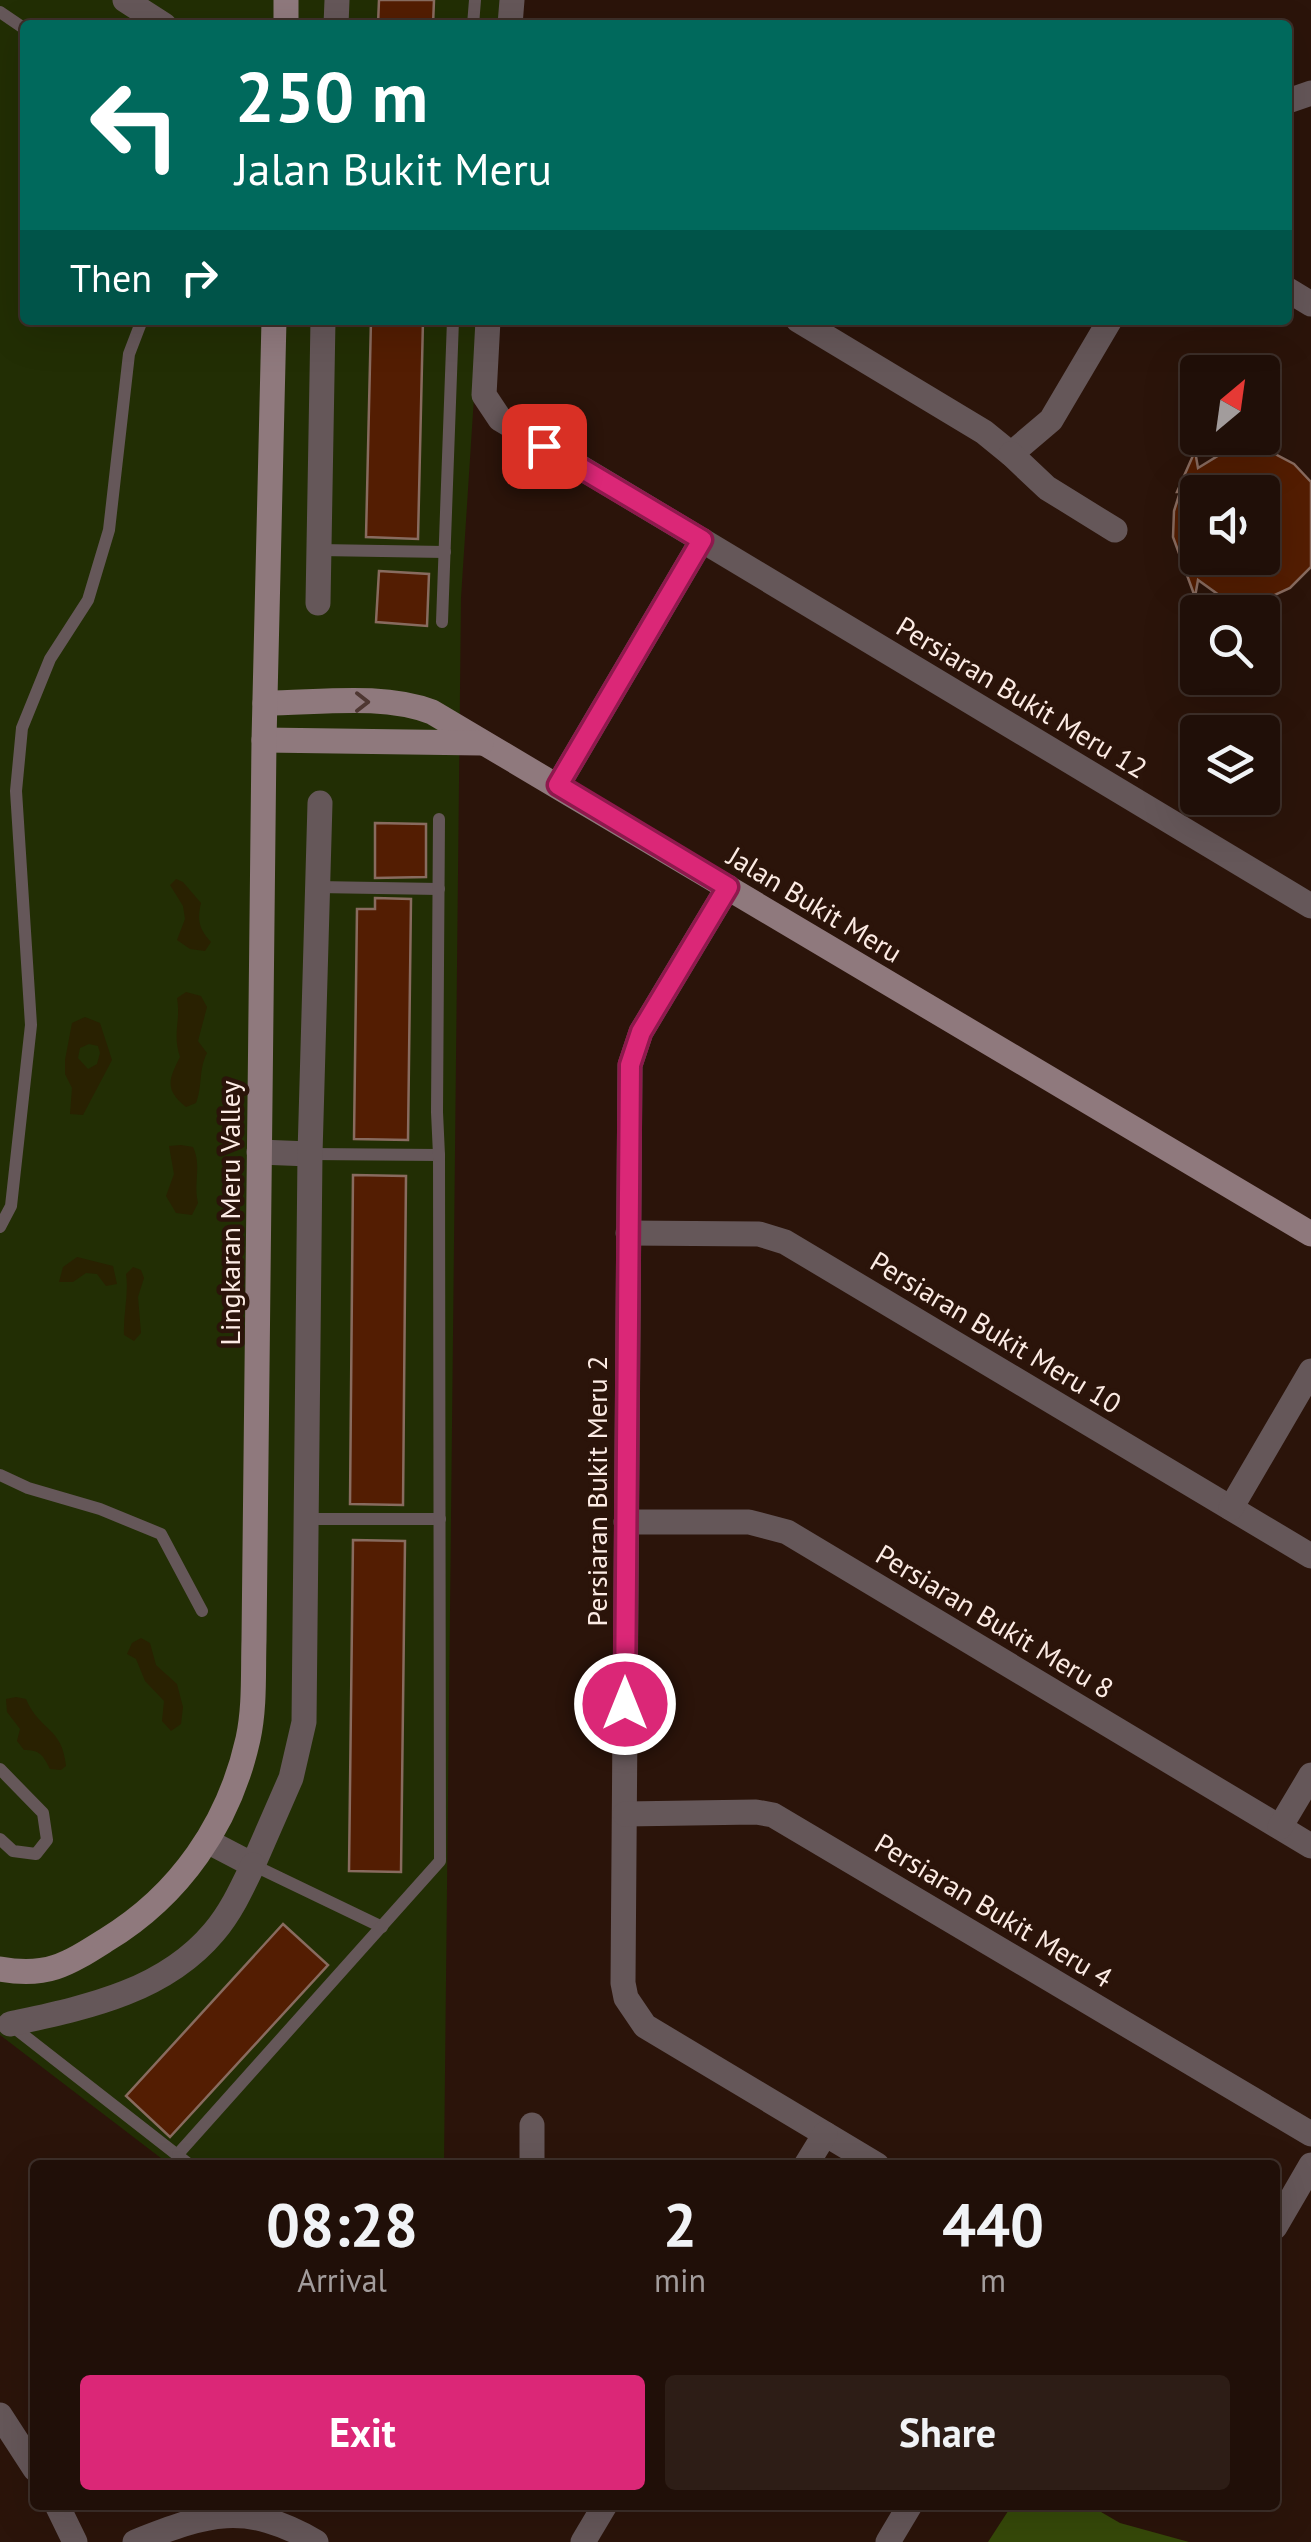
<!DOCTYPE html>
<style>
body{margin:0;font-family:"PT Sans",sans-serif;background:#2d1d16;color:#f1f3f6;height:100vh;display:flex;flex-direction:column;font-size:38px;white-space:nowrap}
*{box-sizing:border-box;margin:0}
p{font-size:32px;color:#a29c9c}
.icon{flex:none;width:55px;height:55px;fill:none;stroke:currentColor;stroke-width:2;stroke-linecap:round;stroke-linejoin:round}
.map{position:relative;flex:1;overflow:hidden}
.side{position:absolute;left:30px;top:2160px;width:1250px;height:350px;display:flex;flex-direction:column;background:#200f08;border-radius:10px;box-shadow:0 10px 40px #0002,0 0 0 2px #3d2f29}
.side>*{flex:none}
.guide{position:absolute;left:20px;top:20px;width:1272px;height:305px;border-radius:10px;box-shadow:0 10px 40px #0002,0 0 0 2px #3d2f29;background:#00695c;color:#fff;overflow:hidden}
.needle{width:65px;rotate:29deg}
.fabs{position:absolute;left:1180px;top:355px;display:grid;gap:20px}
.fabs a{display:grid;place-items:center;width:100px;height:100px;border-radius:10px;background:#200f08;box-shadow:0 10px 40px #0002,0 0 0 2px #3d2f29;font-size:50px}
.pin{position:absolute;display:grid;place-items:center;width:85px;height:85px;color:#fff;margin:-42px;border-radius:20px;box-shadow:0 5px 15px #0006}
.me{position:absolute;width:110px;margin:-55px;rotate:0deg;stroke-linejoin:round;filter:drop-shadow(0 0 8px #0008)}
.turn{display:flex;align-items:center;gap:35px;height:210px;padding:0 50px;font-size:45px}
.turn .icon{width:130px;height:130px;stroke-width:2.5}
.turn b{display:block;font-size:70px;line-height:85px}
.then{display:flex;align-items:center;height:95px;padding:0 50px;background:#0003;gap:20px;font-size:38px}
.eta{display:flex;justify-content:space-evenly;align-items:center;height:170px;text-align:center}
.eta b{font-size:60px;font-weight:700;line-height:70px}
.cta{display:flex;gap:20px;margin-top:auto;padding:20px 50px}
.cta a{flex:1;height:115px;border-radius:10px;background:#db2777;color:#fff;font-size:40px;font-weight:700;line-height:115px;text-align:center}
.cta a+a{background:#2d1d16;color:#f1f3f6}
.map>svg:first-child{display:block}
.green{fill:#222e04}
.forest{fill:#364909}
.sand{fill:#292101;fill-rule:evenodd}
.building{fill:#531d02;stroke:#886b5f;stroke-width:2.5;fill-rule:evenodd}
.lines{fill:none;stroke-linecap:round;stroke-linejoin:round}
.lane{stroke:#655759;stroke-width:12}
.street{stroke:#655759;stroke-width:25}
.secondary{stroke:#8f797d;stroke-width:25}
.oneway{stroke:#4e3732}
.route-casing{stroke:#8e194d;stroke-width:25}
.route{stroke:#db2777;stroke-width:18}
.labels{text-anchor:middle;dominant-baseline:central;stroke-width:9;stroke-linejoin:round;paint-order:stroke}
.street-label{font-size:28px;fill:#fcebe4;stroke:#2b140a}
</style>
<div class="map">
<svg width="1311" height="2542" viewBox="0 0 1311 2542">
<rect width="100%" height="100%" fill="#2b140a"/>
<!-- green -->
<path class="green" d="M0 0H500L499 25H25V320H479L461 598 444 2165H170L0 2035Z"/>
<!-- forest -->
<path class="forest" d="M1012 2505H1089L1120 2523 1189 2542H988Z"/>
<!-- sand -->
<g class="sand">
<path d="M176 879 183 882 201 903C197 920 199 929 211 942L205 951 190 949 177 940 185 919 183 906 170 885Z"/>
<path d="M186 992 201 996 207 1007 198 1041 207 1053C198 1071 203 1085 196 1103L186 1107C165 1090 168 1080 180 1057 172 1032 181 1023 177 998Z"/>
<path d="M85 1017 100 1023 112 1060 83 1115 70 1114 72 1088 65 1074V1060L72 1023ZM89 1044 98 1046 100 1053 97 1064 88 1069 78 1058 80 1048Z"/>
<path d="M181 1145 193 1147C202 1166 193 1183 198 1203L192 1215 176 1213 166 1196 174 1174 169 1146Z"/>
<path d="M77 1257 113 1266 117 1284 106 1286 97 1274 86 1273 73 1282H59L63 1267Z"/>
<path d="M133 1267 141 1270 144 1278 138 1297 141 1333 134 1341 124 1335C123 1314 129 1294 126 1274Z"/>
<path d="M141 1638 150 1643 156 1665 177 1684 183 1707 181 1724 171 1731 162 1721 164 1701 145 1681 136 1659 127 1654 132 1643Z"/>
<path d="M16 1697 26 1699C40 1732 62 1726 66 1766L61 1770 50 1769C43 1755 40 1750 24 1750L17 1741 20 1729 7 1712 6 1699Z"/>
</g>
<!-- building -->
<g class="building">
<path d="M379 0H434L433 25H378Z"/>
<path d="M371 320H423L418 539 366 537Z"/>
<path d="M1247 449 1273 453 1294 464 1311 482V567L1290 588 1268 598 1243 600 1219 595 1198 580 1195 597 1173 537 1174 511 1180 492H1177L1195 451 1198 468 1221 454ZM1198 492H1262V558H1198Z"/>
<path d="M379 571 429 574 427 626 376 622Z"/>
<path d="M375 823 426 824V877L375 878Z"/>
<path d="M375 898 411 899 408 1140 354 1139 357 909H375Z"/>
<path d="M353 1175 406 1176 403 1505 350 1504Z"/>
<path d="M353 1540 405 1541 401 1872 349 1871Z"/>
<path d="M283 1924 328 1965 170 2137 126 2096Z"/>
</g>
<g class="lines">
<!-- lane -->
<g class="lane">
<path d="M0 12 25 29"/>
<path d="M473 25 475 0"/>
<path d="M319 550 445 552"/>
<path d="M442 622 453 320"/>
<path d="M317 887 439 889"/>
<path d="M310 1154 439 1155"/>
<path d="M0 1227 11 1206 31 1025 16 791 22 728 50 659 88 600 109 530 129 354 142 320"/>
<path d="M0 1475 28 1488 100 1509 161 1534 202 1611"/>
<path d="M305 1519H440"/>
<path d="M0 1769 43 1813 47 1840 36 1854 13 1851 0 1839"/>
<path d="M253 1865 382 1927"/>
<path d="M12 2026 190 2165"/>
<path d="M178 2154 440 1861 439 1155 437 1112 439 819"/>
</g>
<!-- street -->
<g class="street">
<path d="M125 0 164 25"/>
<path d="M336 25 337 0"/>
<path d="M510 25 512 0"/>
<path d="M1288 101 1311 93"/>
<path d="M1288 290 1311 304"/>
<path d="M488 320 484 395 500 419 1311 906"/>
<path d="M798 320 984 432 1011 454 1051 420 1110 320"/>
<path d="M1011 454 1047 488 1115 530"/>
<path d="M318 603 323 320"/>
<path d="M558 785 702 540"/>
<path d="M728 887 641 1032 630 1065 623 1983 626 1998 645 2026 877 2165"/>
<path d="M259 1152 310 1154"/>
<path d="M628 1233 759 1234 785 1242 1311 1556"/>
<path d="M1231 1508 1311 1371"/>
<path d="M626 1522H749L787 1532 1311 1846"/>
<path d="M625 1814 756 1812 773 1815 1311 2134"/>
<path d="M1280 1827 1311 1775"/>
<path d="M207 1841 253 1865 291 1778 304 1722 310 1154 320 803"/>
<path d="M10 2024C83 2008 163 1993 214 1932 231 1912 242 1888 253 1865"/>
<path d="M532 2165V2125"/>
<path d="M806 2165 825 2134"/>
<path d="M1275 2227 1311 2165"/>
<path d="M0 2415 35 2469"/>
<path d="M57 2505 75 2542"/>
<path d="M135 2542C208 2513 245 2501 316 2542"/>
<path d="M583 2542 605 2505"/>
<path d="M888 2542 910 2505"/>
</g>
<!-- secondary -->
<g class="secondary">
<path d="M286 25V0"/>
<path d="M265 703C318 703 382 693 432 712L1311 1234"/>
<path d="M264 740 481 743"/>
<path d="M0 1969C47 1978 68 1964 106 1940 180 1895 229 1824 248 1739 255 1707 253 1673 254 1640L264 740 274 320"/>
</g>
</g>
<!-- one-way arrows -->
<defs><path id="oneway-chevron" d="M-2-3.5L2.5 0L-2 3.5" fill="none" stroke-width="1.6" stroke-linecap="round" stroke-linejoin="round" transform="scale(2.5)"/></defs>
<use class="oneway" href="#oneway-chevron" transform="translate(362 702)"/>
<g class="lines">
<!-- route casing -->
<g class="route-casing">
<path id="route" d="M544 446 702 540 558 785 728 887 641 1032 630 1065 625 1704"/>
</g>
<!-- route -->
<use href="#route" class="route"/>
</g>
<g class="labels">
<!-- street labels -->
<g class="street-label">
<text transform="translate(1022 697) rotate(31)">Persiaran Bukit Meru 12</text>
<text transform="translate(815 904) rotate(31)">Jalan Bukit Meru</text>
<text transform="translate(229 1213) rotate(-90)">Lingkaran Meru Valley</text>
<text transform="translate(996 1332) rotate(31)">Persiaran Bukit Meru 10</text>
<text transform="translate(596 1491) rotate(-90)">Persiaran Bukit Meru 2</text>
<text transform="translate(995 1621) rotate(31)">Persiaran Bukit Meru 8</text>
<text transform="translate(994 1910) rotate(31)">Persiaran Bukit Meru 4</text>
</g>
</g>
</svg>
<div class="fabs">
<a><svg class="needle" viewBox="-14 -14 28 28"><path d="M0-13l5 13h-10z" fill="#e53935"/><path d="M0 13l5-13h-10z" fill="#a29c9c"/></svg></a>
<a><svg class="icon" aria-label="sound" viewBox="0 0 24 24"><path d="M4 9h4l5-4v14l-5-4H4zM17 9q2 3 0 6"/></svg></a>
<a><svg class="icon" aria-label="search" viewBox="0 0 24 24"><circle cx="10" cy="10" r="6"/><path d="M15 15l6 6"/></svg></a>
<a><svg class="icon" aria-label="layers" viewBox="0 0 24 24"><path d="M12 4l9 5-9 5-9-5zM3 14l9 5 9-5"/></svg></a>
</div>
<div class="pin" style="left:544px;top:446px;background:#d93025"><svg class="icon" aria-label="arrive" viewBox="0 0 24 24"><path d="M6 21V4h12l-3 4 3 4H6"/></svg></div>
<svg class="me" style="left:625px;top:1704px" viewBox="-20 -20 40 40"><circle r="17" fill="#db2777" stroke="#fff" stroke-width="3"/><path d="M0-11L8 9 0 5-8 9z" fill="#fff"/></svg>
<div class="guide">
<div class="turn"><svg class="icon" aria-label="left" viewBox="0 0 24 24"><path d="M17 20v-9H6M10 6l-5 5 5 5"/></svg><div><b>250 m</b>Jalan Bukit Meru</div></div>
<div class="then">Then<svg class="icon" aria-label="right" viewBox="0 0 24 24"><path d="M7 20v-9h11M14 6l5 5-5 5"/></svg></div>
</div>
<section class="side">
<div class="eta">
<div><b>08:28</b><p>Arrival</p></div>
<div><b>2</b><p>min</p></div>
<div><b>440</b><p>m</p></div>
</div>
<div class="cta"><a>Exit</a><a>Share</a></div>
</section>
</div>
